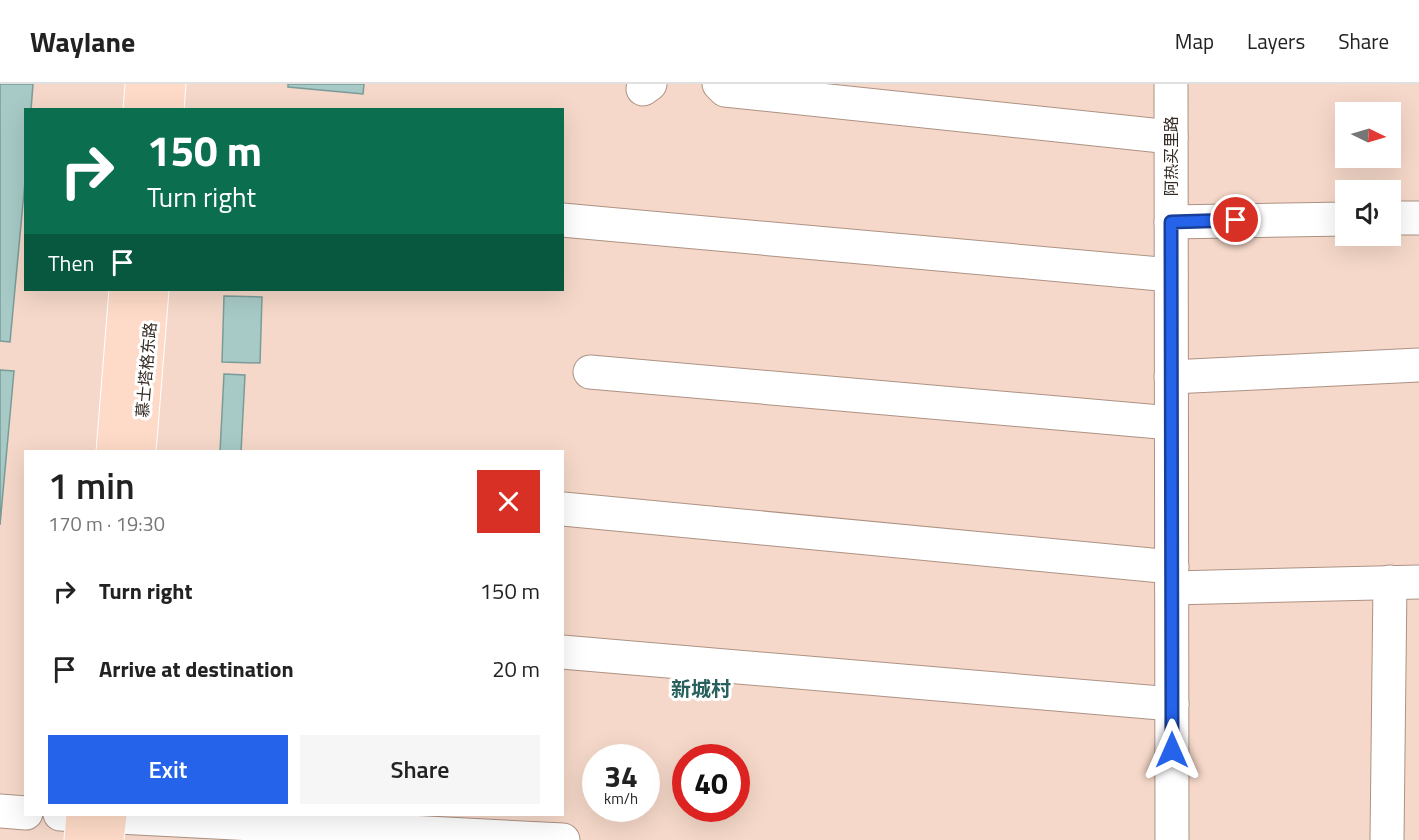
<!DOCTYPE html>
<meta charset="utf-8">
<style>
body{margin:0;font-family:"Titillium Web","Noto Sans SC",sans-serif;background:#f6f6f6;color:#222;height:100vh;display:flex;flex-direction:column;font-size:22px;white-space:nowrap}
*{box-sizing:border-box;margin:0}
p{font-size:20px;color:#767676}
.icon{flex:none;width:33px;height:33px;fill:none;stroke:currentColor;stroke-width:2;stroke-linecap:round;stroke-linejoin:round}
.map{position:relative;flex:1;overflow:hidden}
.side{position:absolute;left:24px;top:366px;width:540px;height:366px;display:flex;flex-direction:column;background:#fff;border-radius:0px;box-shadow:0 6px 24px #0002}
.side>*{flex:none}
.guide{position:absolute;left:24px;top:24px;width:540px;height:183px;border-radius:0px;box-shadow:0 6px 24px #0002;background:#0b6e4f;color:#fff;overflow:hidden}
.needle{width:39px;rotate:95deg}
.buttons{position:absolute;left:1335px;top:18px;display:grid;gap:12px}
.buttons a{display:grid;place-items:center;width:66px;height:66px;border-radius:0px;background:#fff;box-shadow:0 6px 24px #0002;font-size:30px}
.speed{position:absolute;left:582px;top:660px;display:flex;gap:12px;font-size:30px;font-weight:700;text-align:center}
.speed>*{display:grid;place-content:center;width:78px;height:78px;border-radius:50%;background:#fff;box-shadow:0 6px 24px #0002;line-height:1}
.speed small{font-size:15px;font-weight:400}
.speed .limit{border:9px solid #d22;background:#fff;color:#111}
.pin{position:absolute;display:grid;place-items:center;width:51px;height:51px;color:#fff;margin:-26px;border:3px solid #fff;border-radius:50%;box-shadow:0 2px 6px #0007}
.me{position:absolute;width:66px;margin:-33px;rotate:0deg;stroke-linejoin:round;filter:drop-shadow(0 0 4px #0008)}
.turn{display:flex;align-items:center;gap:21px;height:126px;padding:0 24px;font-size:27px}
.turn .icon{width:78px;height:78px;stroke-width:2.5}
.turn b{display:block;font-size:42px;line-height:51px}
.then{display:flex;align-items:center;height:57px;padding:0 24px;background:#0003;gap:12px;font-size:22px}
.round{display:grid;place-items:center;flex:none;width:63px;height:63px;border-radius:0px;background:#f6f6f6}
.overview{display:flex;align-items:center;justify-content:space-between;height:102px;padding:0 24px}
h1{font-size:36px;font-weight:600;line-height:45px}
.cta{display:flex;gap:12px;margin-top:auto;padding:12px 24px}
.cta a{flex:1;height:69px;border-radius:0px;background:#2563eb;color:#fff;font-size:24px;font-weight:600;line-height:69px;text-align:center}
.cta a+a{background:#f6f6f6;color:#222}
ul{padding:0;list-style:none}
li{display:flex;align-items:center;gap:18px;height:78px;padding:0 24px}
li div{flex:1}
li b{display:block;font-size:22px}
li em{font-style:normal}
header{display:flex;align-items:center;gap:36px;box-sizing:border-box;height:84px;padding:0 30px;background:#fff;border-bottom:2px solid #e0e0e0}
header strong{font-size:28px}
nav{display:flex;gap:33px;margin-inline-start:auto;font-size:21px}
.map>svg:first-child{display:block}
.building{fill:#a7cac6;stroke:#7a9c98;stroke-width:1.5}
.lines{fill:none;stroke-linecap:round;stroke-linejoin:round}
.minor-casing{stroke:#ad9284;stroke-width:35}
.major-casing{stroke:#fff;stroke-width:35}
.minor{stroke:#fff;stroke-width:33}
.major{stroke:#fedbc8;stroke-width:33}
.route-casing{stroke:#184099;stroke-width:15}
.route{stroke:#2563eb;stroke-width:10}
.labels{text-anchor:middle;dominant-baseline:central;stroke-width:6;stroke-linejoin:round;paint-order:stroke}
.street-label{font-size:16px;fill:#342a24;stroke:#fff}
.quarter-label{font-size:20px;font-weight:bold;fill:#27605c;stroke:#fff}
</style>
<header>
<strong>Waylane</strong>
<nav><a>Map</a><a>Layers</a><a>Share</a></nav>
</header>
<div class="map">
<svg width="1419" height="756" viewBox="0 0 1419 756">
<rect width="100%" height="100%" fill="#f5d8c9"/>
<!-- building -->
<g class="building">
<path d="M0 0H33L31 26H26V87L10 258 0 257Z"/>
<path d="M288 0H364L363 10 288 3Z"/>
<path d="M224 212 262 213 260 279 222 278Z"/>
<path d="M0 286 14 287 0 441Z"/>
<path d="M224 290 245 291 241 368H220Z"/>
</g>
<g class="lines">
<!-- minor casing -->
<g class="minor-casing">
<g id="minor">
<path d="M719 0 725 6 1171 53"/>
<path d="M1171 0 1172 756"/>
<path d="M643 5 650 0"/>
<path d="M1390 134H1419"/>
<path d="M562 136 1171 191"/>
<path d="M1171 138 1346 135"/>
<path d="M590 288 1171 339"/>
<path d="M1171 293 1419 281"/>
<path d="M563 425 1172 483"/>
<path d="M1172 504 1419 498"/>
<path d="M562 568 1172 620"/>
<path d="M0 727 26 729"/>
<path d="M60 730 563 756"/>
<path d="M1387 756 1390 498"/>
</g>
</g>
<!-- major casing -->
<g class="major-casing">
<g id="major">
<path d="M140 26 142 0"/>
<path d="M167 26 169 0"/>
<path d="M113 368 126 206"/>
<path d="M139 368 152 206"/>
<path d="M81 756 83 730"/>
<path d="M107 756 110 730"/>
</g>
</g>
<!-- minor -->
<use href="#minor" class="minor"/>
<!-- major -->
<use href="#major" class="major"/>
</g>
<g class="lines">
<!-- route casing -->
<g class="route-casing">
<path id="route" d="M1172 666 1171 138 1236 136"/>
</g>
<!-- route -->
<use href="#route" class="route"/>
</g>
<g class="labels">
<!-- street labels -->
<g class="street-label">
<text transform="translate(1171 72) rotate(-90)">阿热买里路</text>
<text transform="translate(146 286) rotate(-85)">慕士塔格东路</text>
</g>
<!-- quarter labels -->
<g class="quarter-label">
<text x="701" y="604">新城村</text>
</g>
</g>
</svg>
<div class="buttons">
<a><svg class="needle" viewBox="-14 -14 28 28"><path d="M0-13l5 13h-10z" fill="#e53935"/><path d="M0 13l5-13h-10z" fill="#767676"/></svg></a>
<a><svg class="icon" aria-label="sound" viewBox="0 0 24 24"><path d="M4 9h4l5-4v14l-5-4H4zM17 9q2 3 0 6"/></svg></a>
</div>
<div class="speed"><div>34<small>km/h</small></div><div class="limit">40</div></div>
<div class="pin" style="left:1236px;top:136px;background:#d93025"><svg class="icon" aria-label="arrive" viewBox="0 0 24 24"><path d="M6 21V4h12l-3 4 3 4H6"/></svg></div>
<svg class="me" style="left:1172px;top:666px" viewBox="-20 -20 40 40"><path d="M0-17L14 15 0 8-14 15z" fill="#2563eb" stroke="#fff" stroke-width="4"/></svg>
<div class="guide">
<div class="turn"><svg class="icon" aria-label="right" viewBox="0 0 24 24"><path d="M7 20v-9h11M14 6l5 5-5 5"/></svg><div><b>150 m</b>Turn right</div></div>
<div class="then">Then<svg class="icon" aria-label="arrive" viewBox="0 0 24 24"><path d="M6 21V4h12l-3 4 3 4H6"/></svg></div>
</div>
<section class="side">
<div class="overview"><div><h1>1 min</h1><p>170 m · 19:30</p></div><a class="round" style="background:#d93025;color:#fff"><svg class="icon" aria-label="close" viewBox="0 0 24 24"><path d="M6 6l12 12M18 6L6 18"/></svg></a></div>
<ul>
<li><svg class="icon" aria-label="right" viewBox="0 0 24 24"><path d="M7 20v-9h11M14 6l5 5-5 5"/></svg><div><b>Turn right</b></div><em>150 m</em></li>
<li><svg class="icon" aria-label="arrive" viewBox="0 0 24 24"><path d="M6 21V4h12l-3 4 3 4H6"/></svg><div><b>Arrive at destination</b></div><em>20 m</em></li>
</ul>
<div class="cta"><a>Exit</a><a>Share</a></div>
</section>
</div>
